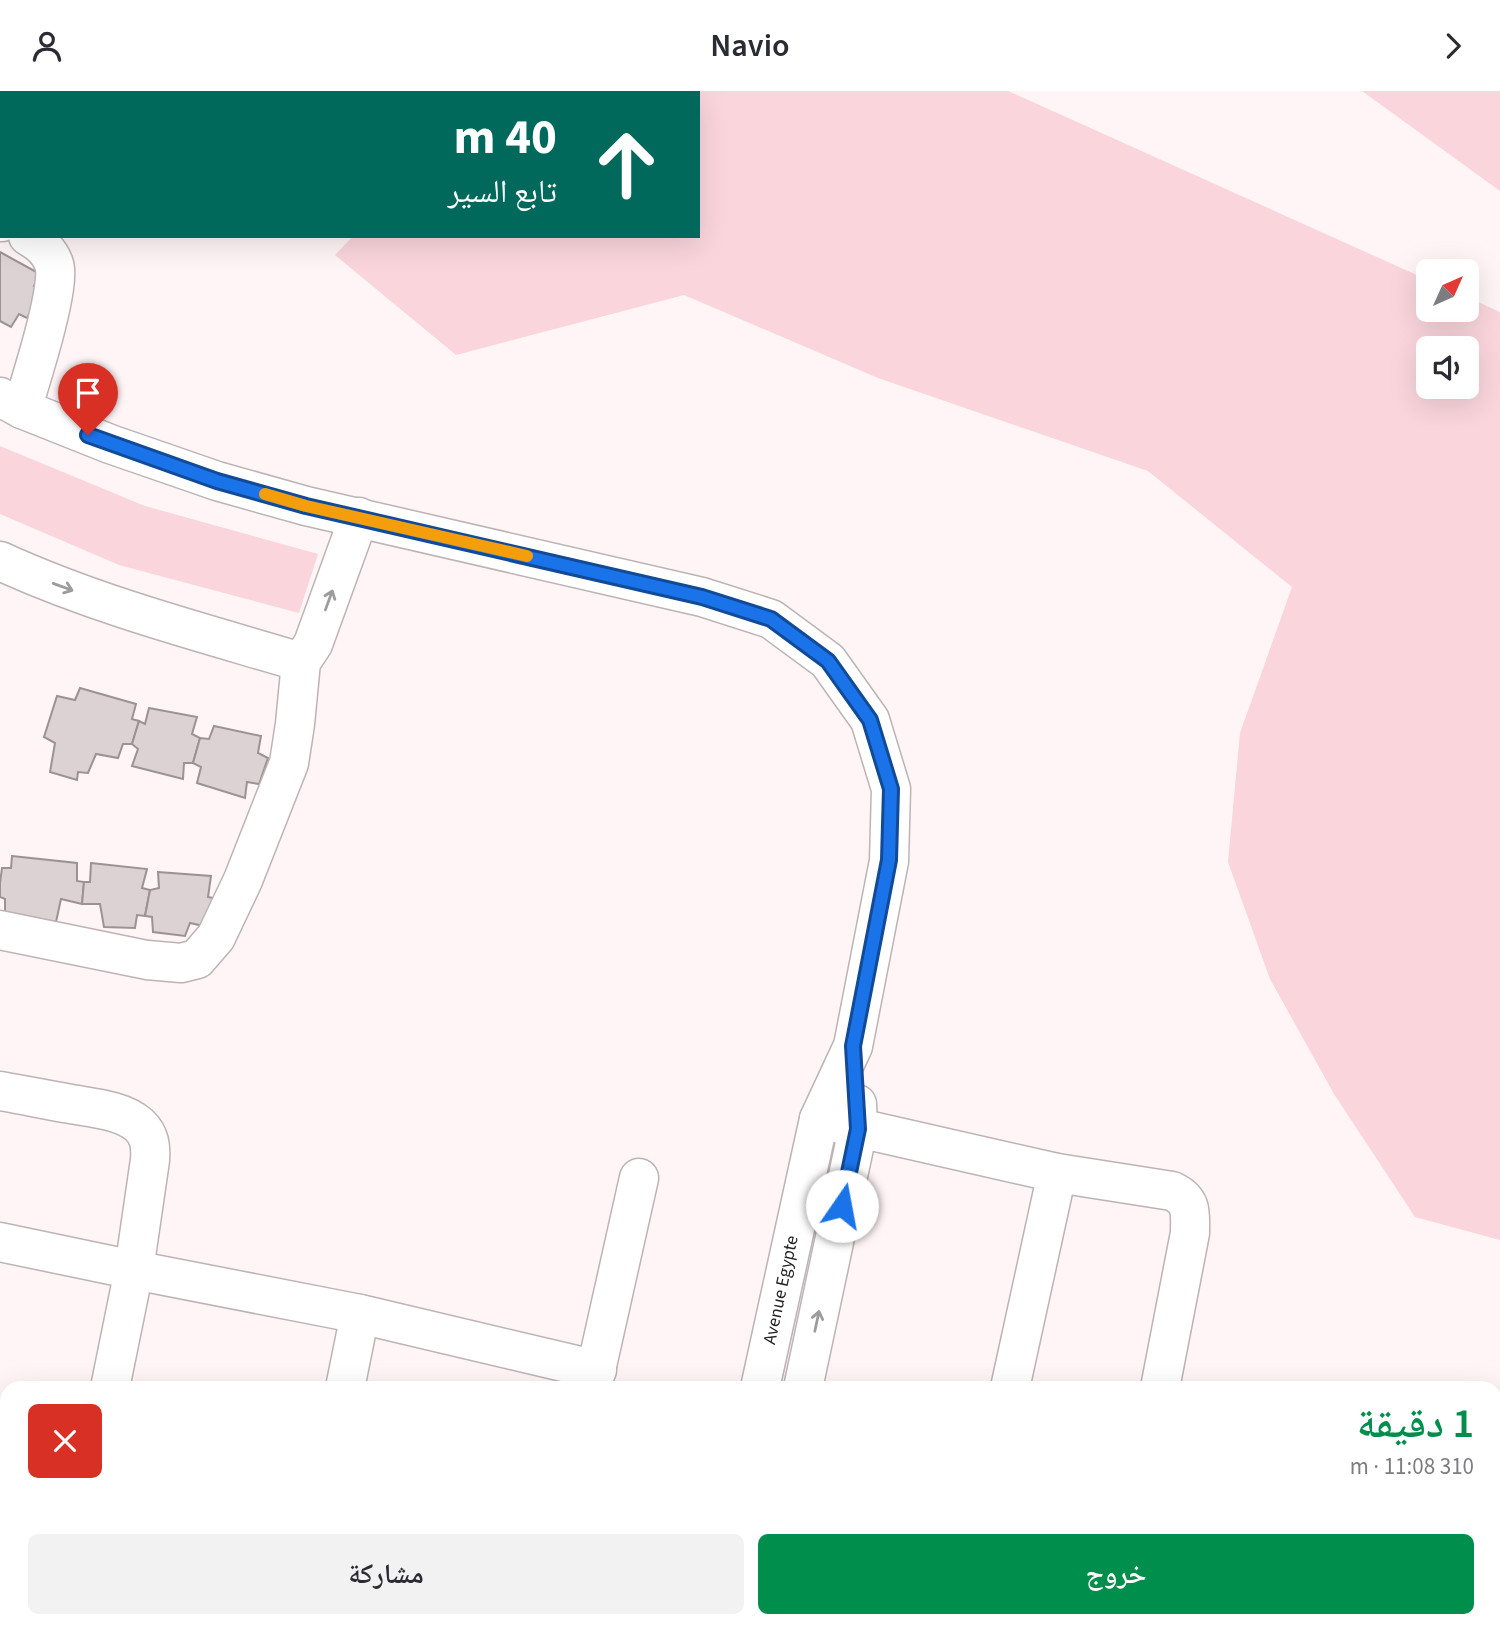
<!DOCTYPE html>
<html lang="ar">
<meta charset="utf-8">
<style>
body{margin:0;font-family:"Source Sans 3","Noto Naskh Arabic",sans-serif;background:#f2f2f3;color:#2b2b33;direction:rtl;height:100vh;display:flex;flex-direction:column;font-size:26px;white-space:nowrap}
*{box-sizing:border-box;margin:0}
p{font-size:23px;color:#7c7c81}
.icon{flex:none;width:38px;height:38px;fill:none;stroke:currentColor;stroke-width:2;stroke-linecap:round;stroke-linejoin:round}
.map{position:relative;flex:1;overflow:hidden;direction:ltr}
.panel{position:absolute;left:0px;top:1290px;width:1502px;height:247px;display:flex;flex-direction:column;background:#fff;border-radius:21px 21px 0 0;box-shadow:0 7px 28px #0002;direction:rtl}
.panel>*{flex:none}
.hud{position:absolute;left:0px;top:0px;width:700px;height:147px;box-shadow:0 7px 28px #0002;direction:rtl;background:#00695c;color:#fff;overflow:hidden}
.needle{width:46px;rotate:45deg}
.tools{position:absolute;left:1416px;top:168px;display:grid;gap:14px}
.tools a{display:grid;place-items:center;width:63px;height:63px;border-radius:10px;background:#fff;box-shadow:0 7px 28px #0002;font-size:35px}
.pin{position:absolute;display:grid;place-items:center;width:60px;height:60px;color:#fff;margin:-72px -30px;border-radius:50% 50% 50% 0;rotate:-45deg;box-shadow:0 0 7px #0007}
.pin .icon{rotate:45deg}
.me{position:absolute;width:77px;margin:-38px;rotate:12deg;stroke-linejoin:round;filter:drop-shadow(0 0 5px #0008)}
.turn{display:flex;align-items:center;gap:24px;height:147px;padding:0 28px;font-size:32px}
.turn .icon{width:91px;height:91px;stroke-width:2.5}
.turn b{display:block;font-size:49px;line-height:60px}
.round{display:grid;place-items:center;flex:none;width:74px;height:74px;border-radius:10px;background:#f2f2f3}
.headline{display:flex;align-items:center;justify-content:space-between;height:119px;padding:0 28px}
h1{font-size:42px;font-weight:600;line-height:52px;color:#008e4c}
.cta{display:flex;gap:14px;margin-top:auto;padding:14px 28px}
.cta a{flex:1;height:80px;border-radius:10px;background:#008e4c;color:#fff;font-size:28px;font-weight:600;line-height:80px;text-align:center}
.cta a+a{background:#f2f2f3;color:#2b2b33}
header{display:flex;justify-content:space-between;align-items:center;height:91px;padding:0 28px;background:#fff;font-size:32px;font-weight:600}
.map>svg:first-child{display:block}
.green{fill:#fad5dc;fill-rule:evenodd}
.building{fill:#dcd2d3;stroke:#9b9294;stroke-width:2}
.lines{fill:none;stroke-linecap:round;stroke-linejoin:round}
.minor-casing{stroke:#bdb3b5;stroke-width:41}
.minor{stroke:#fff;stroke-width:38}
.oneway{stroke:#9d9b9c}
.route-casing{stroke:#114b97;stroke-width:18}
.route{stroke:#1a73e8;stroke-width:12}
.slow{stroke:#f59e0b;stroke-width:12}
.labels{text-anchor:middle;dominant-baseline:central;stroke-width:6;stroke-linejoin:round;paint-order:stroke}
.street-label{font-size:18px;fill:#252122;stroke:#fff}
</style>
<header><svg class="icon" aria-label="forward" viewBox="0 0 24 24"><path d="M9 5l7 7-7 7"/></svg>Navio<svg class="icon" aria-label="person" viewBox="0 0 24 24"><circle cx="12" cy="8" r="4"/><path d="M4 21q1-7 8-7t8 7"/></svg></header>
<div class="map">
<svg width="1500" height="1536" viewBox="0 0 1500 1536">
<rect width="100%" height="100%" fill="#fff5f7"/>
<!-- green -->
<g class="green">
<path d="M516 0H1008L1428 189V219H1466L1467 206 1500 221V1149L1415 1126 1334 1003 1270 888 1228 771 1240 642 1292 496 1148 380 878 287 684 204 456 264 335 164 353 145H698V2H513ZM1466 257V296H1428V257Z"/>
<path d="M1362 0H1500V100Z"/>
<path d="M0 355 145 415 318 463 299 522 119 474 0 423Z"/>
</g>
<!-- building -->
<g class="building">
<path d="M0 161 40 183 34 195 43 199 27 227 19 223 11 236 0 230Z"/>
<path d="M80 597 136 613 132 628 139 630 132 653H123L118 667 96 663 88 682 78 681 77 689 50 681 55 652 44 646 57 605 75 609Z"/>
<path d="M149 617 197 626 192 643 200 647 193 672H184L183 688 132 675 138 658 132 653 139 630 145 633Z"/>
<path d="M214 635 261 645 258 662 268 667 259 693 247 691 245 707 197 692 201 676 193 672 200 647 209 648Z"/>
<path d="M12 765 77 772V790L84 791 82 813 61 808 56 831 5 821V808L0 806V792L2 777H11Z"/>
<path d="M91 772 147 778 142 797 150 799 145 825 137 824 135 837 104 836 100 813H82L84 791H90Z"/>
<path d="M158 781 211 785 208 806 218 808 212 837 190 832 185 845 153 841 152 826 145 825 150 799 159 797Z"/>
</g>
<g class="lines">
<!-- minor casing -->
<g class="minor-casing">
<g id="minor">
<path d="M0 130 2 131"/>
<path d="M0 306 22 318 110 353 217 390 306 415 702 506 771 528 828 570 870 629 891 698 889 770 853 955 819 1028 760 1297"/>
<path d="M22 318C30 292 62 193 54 173 50 161 39 151 28 145"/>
<path d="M0 470C96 514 200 541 301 571"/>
<path d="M0 839 147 869 181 872 197 868 216 846 243 789 289 672 295 633 301 571 313 553 359 426"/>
<path d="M0 1000C24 1004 47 1009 71 1013 93 1017 122 1019 139 1034 150 1044 151 1056 150 1069L134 1179 110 1297"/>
<path d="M819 1028 1057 1082 1172 1100C1193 1110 1190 1122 1190 1142L1160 1297"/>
<path d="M0 1151 134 1179 360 1223 597 1279"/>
<path d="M345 1297 360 1223"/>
<path d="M592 1297 639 1087"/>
<path d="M803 1297 858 1038 857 1013"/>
<path d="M1010 1297 1057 1082"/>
<path d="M0 1332 7 1333"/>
<path d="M1494 1334 1500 1335"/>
<path d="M1211 1530 1239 1536"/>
<path d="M57 1536 58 1530"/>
<path d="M411 1536 412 1530"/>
<path d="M540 1536 541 1530"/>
<path d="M708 1536 709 1530"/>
<path d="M751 1536 752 1530"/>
<path d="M958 1536 959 1530"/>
<path d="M1110 1536 1112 1530"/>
<path d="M1284 1536 1286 1530"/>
</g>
</g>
<!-- minor -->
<use href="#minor" class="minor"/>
</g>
<!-- one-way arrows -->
<defs><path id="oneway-shaft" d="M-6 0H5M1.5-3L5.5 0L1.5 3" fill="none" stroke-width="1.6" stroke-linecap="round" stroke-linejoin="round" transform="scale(1.75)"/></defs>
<g class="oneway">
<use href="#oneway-shaft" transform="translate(63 496) rotate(20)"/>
<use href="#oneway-shaft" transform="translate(329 509) rotate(-70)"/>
<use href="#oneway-shaft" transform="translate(817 1230) rotate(-78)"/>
</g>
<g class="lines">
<!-- route casing -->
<g class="route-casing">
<path id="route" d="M88 344 217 390 306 415 702 506 771 528 828 570 870 629 891 698 889 769 853 955 858 1038 842 1115"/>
</g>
<!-- route -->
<use href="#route" class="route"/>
<!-- slow -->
<path class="slow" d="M265 403 306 415 527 465"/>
</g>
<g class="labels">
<!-- street labels -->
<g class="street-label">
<text transform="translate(781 1199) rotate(-78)">Avenue Egypte</text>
</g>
</g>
</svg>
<div class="tools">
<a><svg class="needle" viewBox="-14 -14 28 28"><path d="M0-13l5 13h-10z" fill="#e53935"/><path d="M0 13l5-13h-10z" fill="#7c7c81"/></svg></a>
<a><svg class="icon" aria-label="sound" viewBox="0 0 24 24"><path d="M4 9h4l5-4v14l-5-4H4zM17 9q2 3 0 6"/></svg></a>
</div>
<div class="pin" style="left:88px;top:344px;background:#d93025"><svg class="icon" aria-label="arrive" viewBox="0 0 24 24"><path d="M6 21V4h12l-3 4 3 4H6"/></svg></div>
<svg class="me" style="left:842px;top:1115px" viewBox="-20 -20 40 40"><circle r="19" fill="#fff"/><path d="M0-13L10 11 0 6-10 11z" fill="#1a73e8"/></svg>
<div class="hud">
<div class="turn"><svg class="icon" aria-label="ahead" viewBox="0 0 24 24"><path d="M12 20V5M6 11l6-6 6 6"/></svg><div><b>40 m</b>تابع السير</div></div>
</div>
<section class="panel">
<div class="headline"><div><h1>1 دقيقة</h1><p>310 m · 11:08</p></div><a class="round" style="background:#d93025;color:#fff"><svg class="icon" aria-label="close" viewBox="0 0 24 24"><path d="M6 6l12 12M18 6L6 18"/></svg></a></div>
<div class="cta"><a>خروج</a><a>مشاركة</a></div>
</section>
</div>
